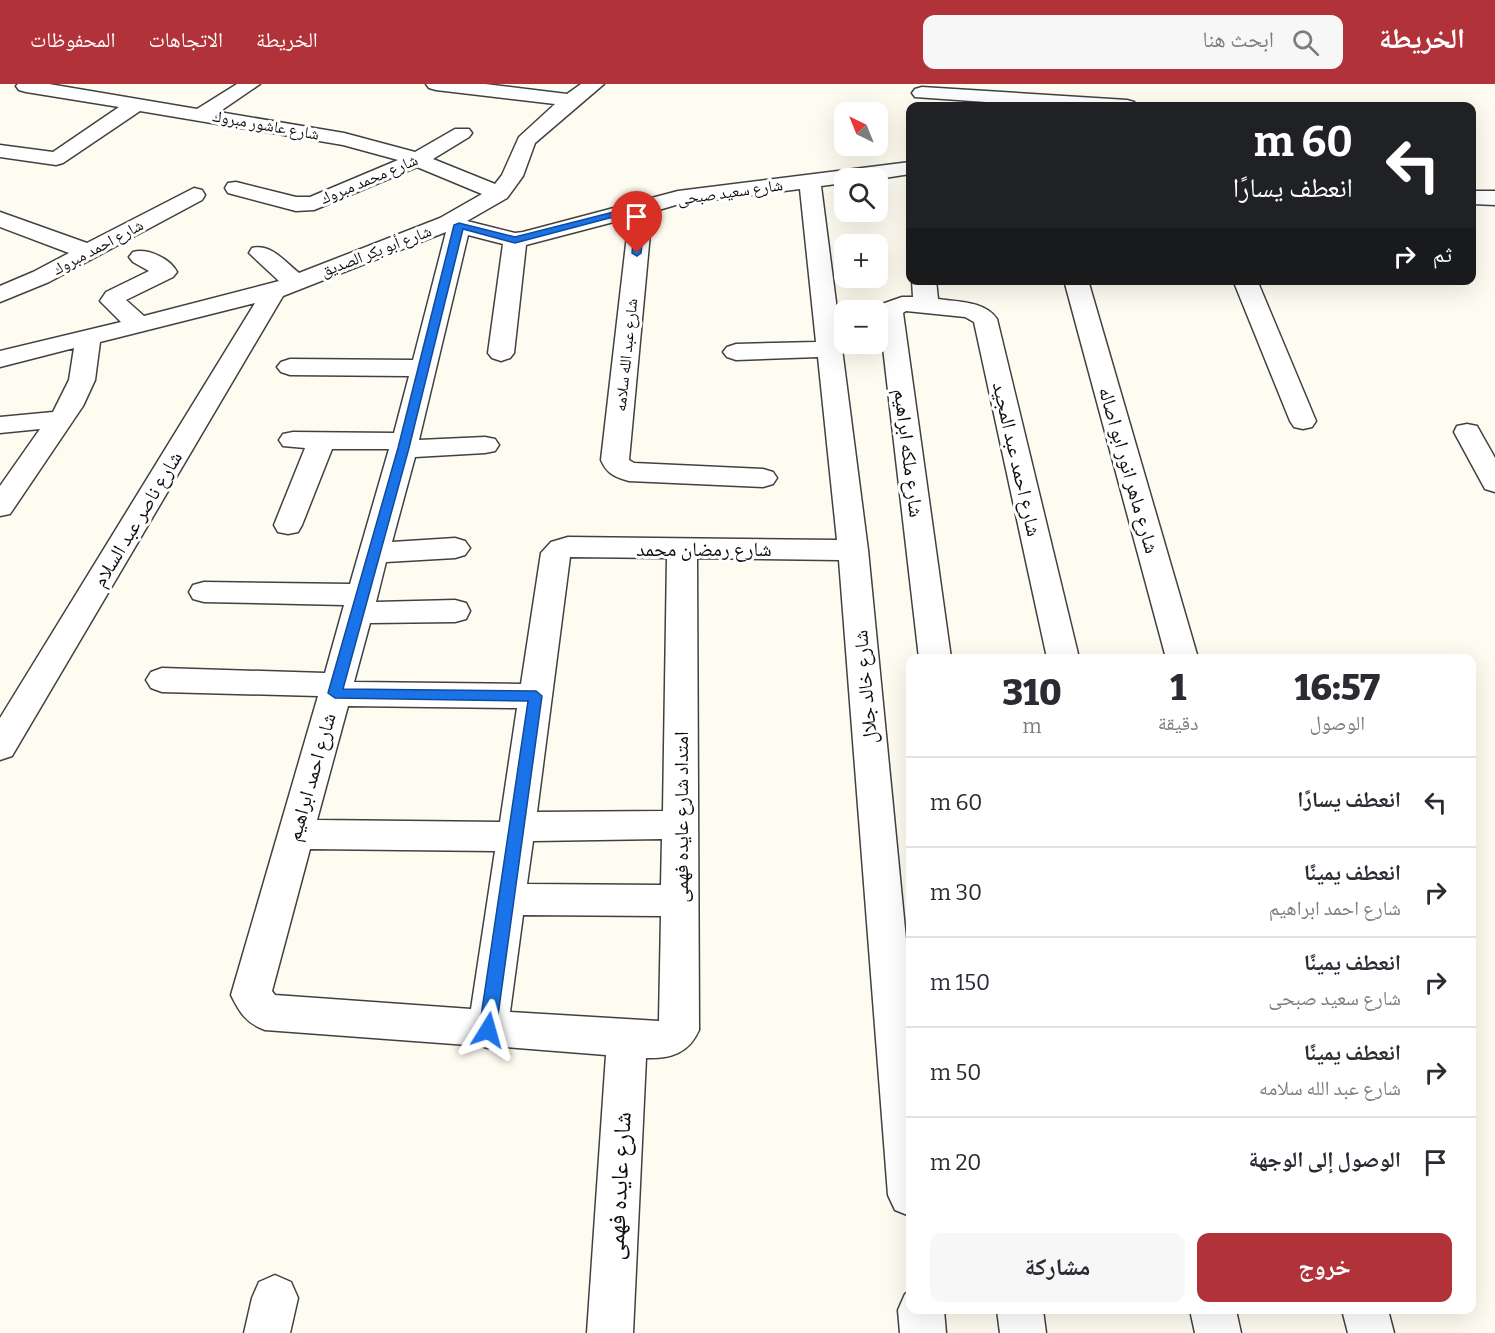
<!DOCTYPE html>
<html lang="ar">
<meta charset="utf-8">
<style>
body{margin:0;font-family:Bitter,"Noto Naskh Arabic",serif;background:#f7f7f7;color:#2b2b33;direction:rtl;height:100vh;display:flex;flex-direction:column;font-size:22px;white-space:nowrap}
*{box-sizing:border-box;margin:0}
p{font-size:20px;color:#7c7c81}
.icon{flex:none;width:33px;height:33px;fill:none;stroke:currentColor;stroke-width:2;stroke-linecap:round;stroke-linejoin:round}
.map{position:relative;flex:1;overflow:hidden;direction:ltr}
.sheet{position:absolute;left:906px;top:570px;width:570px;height:660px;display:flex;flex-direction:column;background:#fff;border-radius:12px;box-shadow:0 6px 24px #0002;direction:rtl}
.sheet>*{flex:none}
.guide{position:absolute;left:906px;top:18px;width:570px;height:183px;border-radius:12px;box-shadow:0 6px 24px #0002;direction:rtl;background:#202124;color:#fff;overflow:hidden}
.needle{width:39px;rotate:317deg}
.tools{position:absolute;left:834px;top:18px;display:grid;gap:12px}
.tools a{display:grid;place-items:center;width:54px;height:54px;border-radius:12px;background:#fff;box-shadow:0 6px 24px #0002;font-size:30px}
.pin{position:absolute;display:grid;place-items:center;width:51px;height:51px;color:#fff;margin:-62px -26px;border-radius:50% 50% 50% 0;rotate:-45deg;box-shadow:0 0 6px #0007}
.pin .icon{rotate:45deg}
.me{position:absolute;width:66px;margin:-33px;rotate:8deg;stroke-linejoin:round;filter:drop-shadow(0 0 4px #0008)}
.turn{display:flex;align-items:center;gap:21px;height:126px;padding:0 24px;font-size:27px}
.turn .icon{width:78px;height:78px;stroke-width:2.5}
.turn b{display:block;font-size:42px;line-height:51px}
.then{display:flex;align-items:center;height:57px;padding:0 24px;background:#0003;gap:12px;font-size:22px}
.eta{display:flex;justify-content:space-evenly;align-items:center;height:102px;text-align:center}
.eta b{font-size:36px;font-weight:800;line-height:42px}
.cta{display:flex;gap:12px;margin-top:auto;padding:12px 24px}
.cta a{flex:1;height:69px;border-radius:12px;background:#b23239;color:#fff;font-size:24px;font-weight:800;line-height:69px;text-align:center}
.cta a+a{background:#f7f7f7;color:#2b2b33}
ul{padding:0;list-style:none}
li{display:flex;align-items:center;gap:18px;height:90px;padding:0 24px;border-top:2px solid #e1e1e2}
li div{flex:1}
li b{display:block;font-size:22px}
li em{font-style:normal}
header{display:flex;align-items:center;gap:36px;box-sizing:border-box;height:84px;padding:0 30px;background:#b23239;color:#fff}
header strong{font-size:28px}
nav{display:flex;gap:33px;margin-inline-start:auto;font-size:21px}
.search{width:420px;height:54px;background:#f7f7f7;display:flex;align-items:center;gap:15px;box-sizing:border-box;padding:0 21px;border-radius:12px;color:#7c7c81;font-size:22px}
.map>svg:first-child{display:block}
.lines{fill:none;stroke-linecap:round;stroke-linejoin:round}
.minor-casing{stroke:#414141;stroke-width:3}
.minor{fill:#fff;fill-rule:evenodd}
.route{fill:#1a73e8;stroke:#114b97;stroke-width:1.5}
.labels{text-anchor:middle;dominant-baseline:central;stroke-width:6;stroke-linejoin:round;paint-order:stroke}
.far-street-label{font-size:16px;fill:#0e0e0e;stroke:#fff}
.street-label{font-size:20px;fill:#0e0e0e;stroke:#fff}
.near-street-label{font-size:24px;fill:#0e0e0e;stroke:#fff}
</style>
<header>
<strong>الخريطة</strong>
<div class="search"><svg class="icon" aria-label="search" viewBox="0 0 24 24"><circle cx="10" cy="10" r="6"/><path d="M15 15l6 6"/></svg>ابحث هنا</div>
<nav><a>الخريطة</a><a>الاتجاهات</a><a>المحفوظات</a></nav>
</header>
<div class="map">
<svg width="1495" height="1249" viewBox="0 0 1495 1249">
<rect width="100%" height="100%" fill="#fefbf0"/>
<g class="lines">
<!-- minor casing -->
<g class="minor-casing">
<g id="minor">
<path d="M18 0H49L197 25 237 0H260L219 28 344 49 415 68 455 45H469L472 49 469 53 433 75 495 100 502 91 519 53 555 20 436 6 429 4 426 0H485L567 10 581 0H604L535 59 523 92 507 114 467 137 515 149 523 148 678 107 910 78V90L878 95 844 94V99L821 102 868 466 910 896V1132L895 1126 888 1111 839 476 697 474 699 946C689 969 671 975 646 974L633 1249H587L606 971 493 962 488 964 481 962 265 946C246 939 240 929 231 911L318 612 162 608 151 604 146 596 151 588 162 584 325 589 344 521 204 518 193 515 189 508 193 501 204 498 350 500 389 365H332L302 441 298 448 288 450 278 448 274 441 305 364 283 362 279 356 283 350 293 348 394 349 409 292 290 291 281 288 277 283 281 278 290 275 413 276 446 148 283 212 12 672 0 676V634L255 219 100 258 95 296 83 322 10 430 0 432V402L40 345 0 349V333L53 328 69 296 74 264 0 283V267L121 238 100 217 106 208 149 187 133 178 129 173 133 168C147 164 170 174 177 188L173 193 126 216 144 232 279 197 249 169 252 164C271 159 285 178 299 189L440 134 482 110 417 83 314 126 296 127 228 109 225 104 228 99 236 98 296 113H310L398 76 343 61 140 27 63 79 56 81 0 73V61L53 68 119 23 26 8 19 6 16 2ZM800 105 816 258 736 260 727 263 723 268 727 273 736 276 818 273 837 456 568 453 551 458 541 469 521 600 354 598 370 539 455 538 466 535 470 527 466 519 455 516 376 518 386 478 455 474 465 471 470 464 465 457 455 454 392 458 415 373 485 369 495 367 499 361 495 355 485 353 419 356 468 151 503 160 488 269 492 274 501 277 510 274 514 269 526 161 629 134 601 376C607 390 615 393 629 397L763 403 773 400 777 394 773 388 763 385 634 379 629 376 652 128 679 120ZM570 473 667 474 663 727 537 728ZM348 622 517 624 500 738 317 736ZM662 755 661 801 527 800 533 757ZM310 765 495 767 471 925 275 911 272 907ZM523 831 661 832 659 937 510 928Z"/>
<path d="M922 3 1127 16 1134 18 1137 22H1042L915 13 912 9 915 5Z"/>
<path d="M194 104 202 106 205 111 202 116 49 198 0 218V202L33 188 69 169 0 143V128L87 159Z"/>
<path d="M1472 107H1495V121L1472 120Z"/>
<path d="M912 196H936L938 215C958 218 985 217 997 235L1079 574H1047L974 238 965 233 906 227 903 229 951 574H919L879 229 882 220 902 213H913Z"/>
<path d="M1064 196H1088L1198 574H1166Z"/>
<path d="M1233 196H1257L1316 337 1312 343 1303 345 1294 343 1290 337Z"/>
<path d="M1467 340 1477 342 1495 374V408L1485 405 1454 348 1457 342Z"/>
<path d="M275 1191 291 1198 298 1214 290 1249H244L252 1214 259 1198Z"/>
<path d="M910 1207V1226H944L946 1249H900L898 1226 905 1210Z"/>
<path d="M997 1226H1043L1046 1249H1000Z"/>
<path d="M1190 1226H1236L1241 1249H1195Z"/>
<path d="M1342 1226H1388L1394 1249H1348Z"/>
</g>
</g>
<!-- minor -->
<use href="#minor" class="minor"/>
</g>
<!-- route -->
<path class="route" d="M641 121 646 123 641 169 637 172 632 169 636 127 515 159 463 145 409 364 343 605 536 607 542 612 496 946 493 951 488 953 482 951 479 946 528 617 335 614 328 609 398 364 454 141 459 139 515 153Z"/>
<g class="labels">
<!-- far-street labels -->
<g class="far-street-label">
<text transform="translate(266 41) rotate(10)">شارع عاشور مبروك</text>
<text transform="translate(369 95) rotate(-23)">شارع محمد مبروك</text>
<text transform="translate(730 108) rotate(-8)">شارع سعيد صبحى</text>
<text transform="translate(98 163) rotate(-28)">شارع احمد مبروك</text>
<text transform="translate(376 167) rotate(-21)">شارع أبو بكر الصديق</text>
<text transform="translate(626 271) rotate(-84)">شارع عبد الله سلامه</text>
</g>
<!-- street labels -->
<g class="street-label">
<text transform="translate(909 369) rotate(83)">شارع ملكه ابراهيم</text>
<text transform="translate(1017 375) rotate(77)">شارع احمد عبد المجيد</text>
<text transform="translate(1129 386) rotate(74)">شارع ماهر انور ابو اصاله</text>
<text transform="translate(137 435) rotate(-59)">شارع ناصر عبد السلام</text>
<text x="704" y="465">شارع رمضان محمد</text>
<text transform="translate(865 603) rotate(-95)">شارع خالد جلال</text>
<text transform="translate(311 693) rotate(-74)">شارع احمد ابراهيم</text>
<text transform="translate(681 733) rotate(-90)">امتداد شارع عايده فهمى</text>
</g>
<!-- near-street labels -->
<g class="near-street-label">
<text transform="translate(619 1102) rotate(-87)">شارع عايده فهمى</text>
</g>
</g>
</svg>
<div class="tools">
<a><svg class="needle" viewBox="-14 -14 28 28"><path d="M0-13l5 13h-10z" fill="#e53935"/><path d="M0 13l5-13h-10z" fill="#7c7c81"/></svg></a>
<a><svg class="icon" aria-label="search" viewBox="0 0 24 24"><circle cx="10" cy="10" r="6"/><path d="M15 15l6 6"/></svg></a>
<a>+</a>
<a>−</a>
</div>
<div class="pin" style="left:637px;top:169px;background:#d93025"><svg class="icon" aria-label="arrive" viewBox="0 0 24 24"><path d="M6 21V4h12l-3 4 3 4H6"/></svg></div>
<svg class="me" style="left:488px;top:946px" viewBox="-20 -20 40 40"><path d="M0-17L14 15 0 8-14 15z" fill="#1a73e8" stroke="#fff" stroke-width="4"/></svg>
<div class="guide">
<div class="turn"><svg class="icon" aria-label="left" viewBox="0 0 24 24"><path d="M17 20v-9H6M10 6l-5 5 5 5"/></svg><div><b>60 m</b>انعطف يسارًا</div></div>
<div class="then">ثم<svg class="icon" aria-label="right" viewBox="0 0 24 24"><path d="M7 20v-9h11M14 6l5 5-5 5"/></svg></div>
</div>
<section class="sheet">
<div class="eta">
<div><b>16:57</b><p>الوصول</p></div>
<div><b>1</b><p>دقيقة</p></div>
<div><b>310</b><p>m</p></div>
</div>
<ul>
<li><svg class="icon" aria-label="left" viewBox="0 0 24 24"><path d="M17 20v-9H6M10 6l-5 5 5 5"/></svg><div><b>انعطف يسارًا</b></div><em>60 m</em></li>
<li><svg class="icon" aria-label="right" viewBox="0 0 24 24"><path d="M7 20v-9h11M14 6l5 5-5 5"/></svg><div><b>انعطف يمينًا</b><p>شارع احمد ابراهيم</p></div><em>30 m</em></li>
<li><svg class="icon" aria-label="right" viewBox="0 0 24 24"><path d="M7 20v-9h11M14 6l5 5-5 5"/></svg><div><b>انعطف يمينًا</b><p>شارع سعيد صبحى</p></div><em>150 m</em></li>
<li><svg class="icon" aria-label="right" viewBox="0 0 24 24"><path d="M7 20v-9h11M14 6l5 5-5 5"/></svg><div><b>انعطف يمينًا</b><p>شارع عبد الله سلامه</p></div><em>50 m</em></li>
<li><svg class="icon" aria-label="arrive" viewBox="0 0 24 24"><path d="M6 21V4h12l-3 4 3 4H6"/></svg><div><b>الوصول إلى الوجهة</b></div><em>20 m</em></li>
</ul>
<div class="cta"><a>خروج</a><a>مشاركة</a></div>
</section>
</div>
